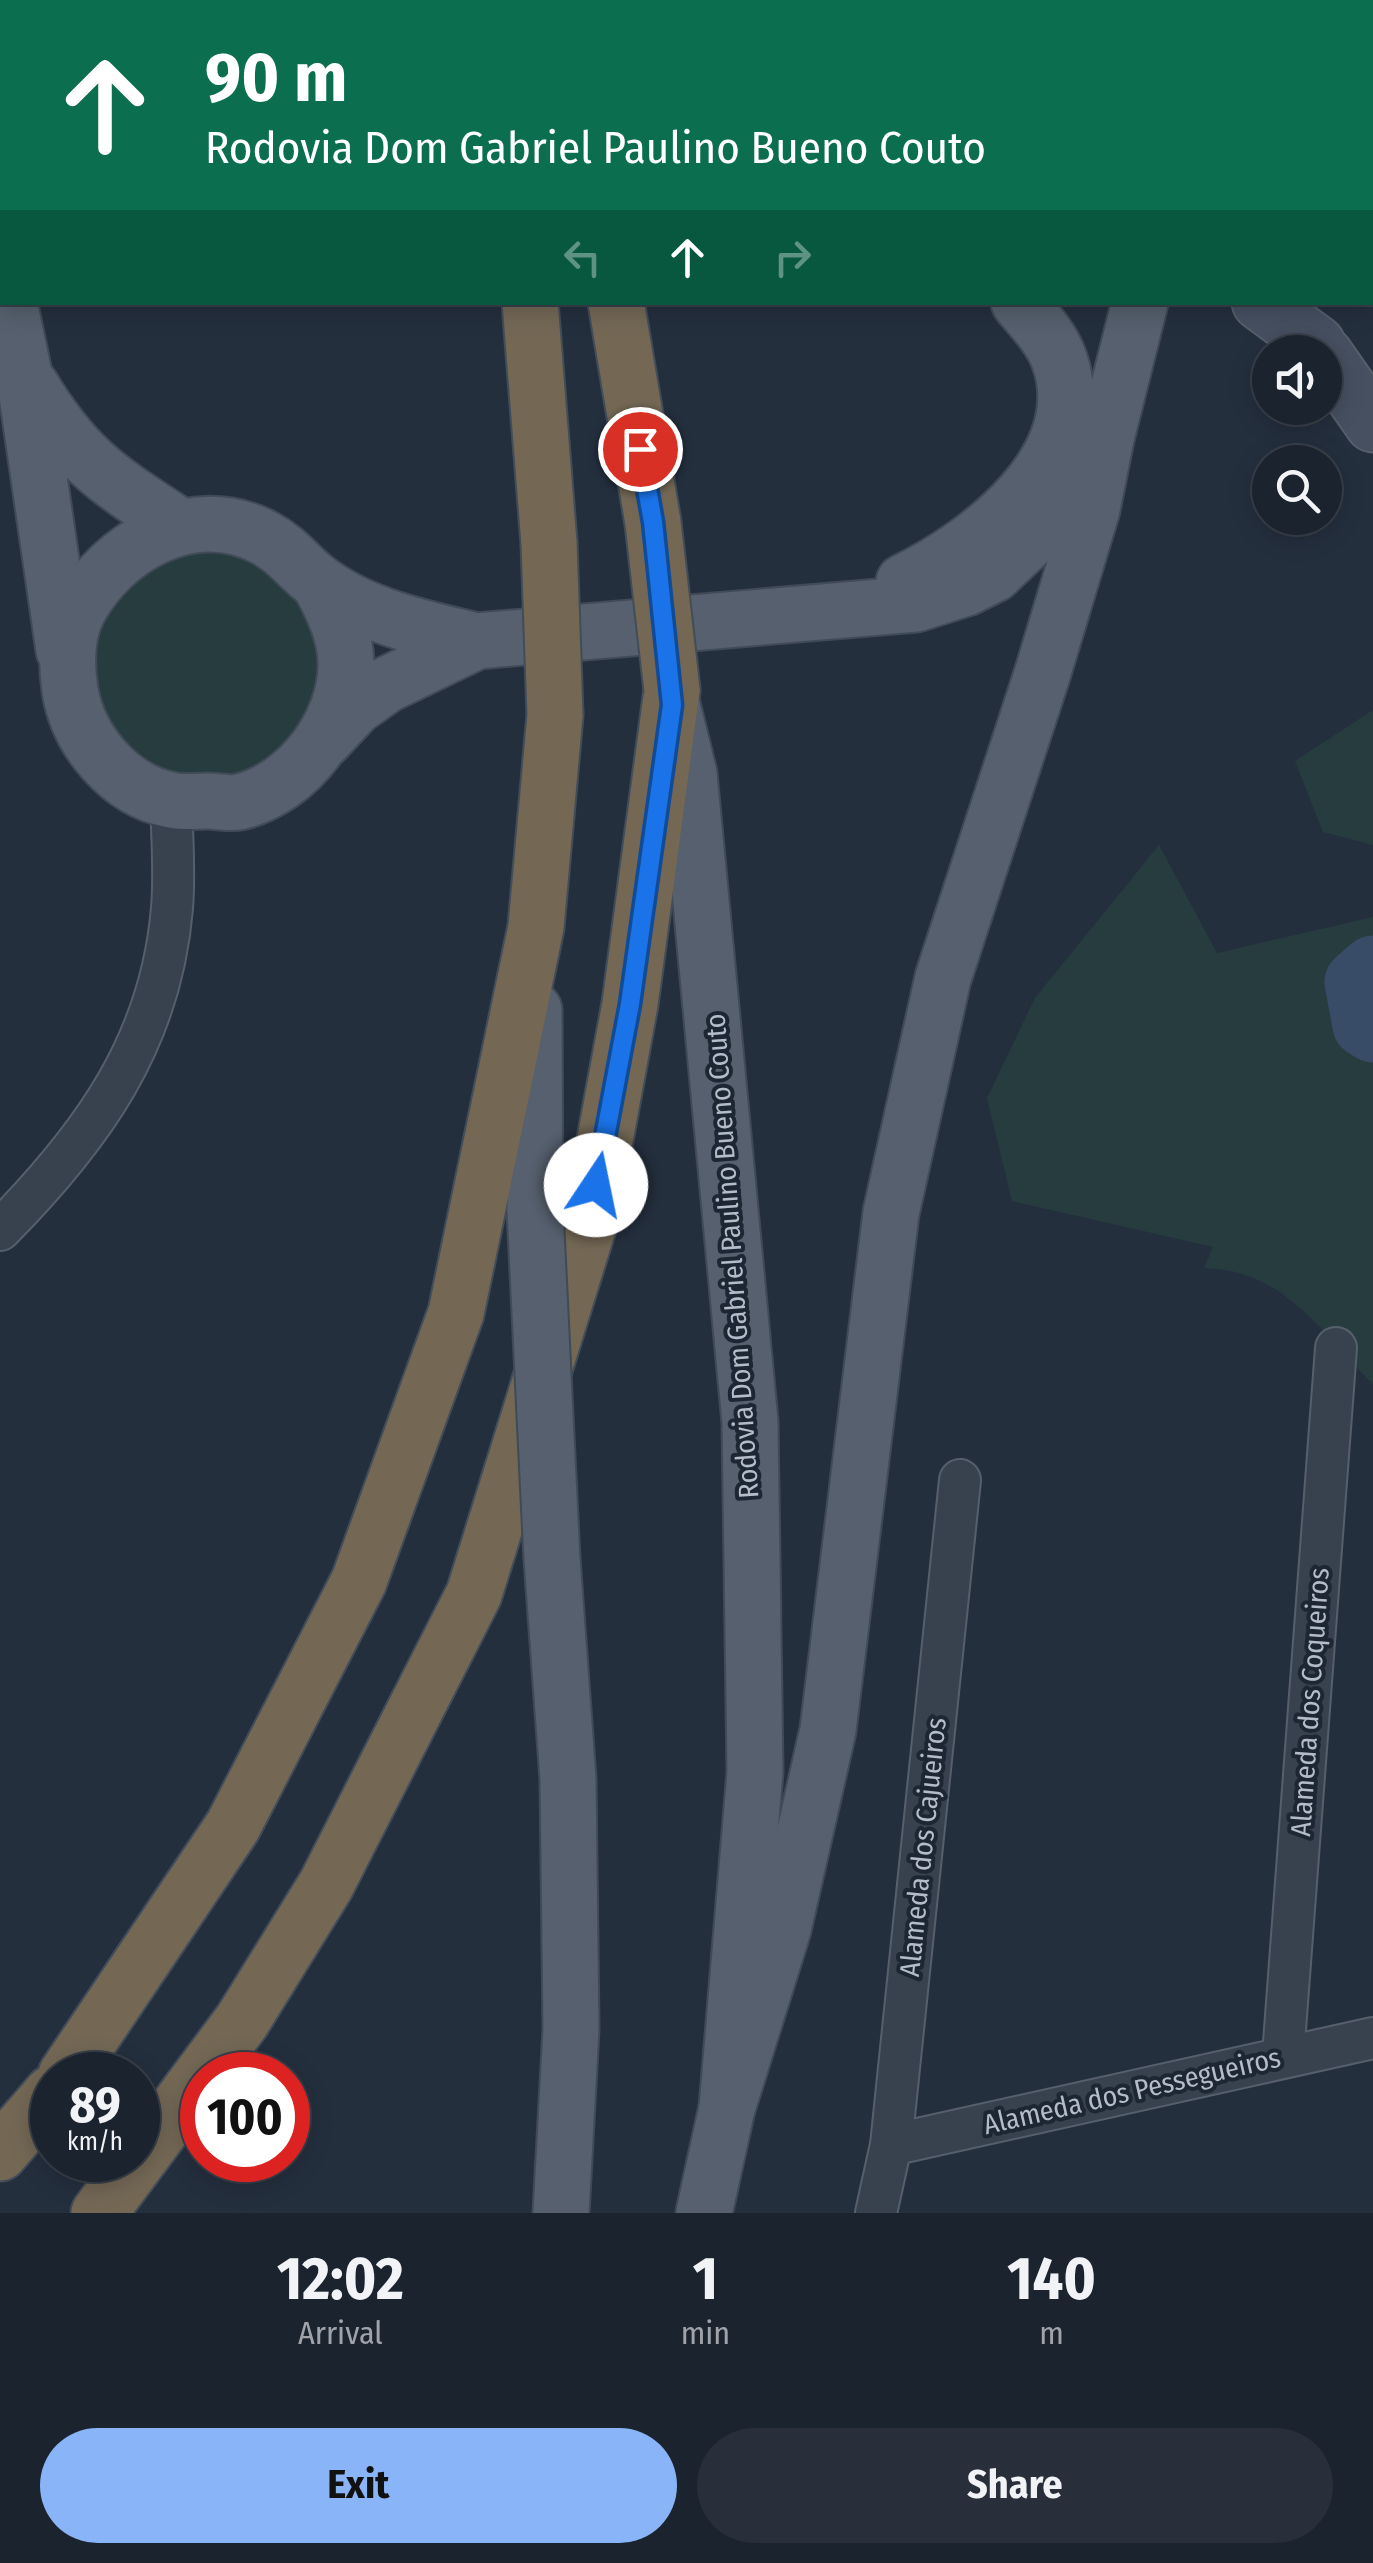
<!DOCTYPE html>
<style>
body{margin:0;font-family:"Fira Sans Condensed",sans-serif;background:#282f3a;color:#f1f3f6;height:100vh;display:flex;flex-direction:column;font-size:38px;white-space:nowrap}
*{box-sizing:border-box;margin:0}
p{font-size:32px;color:#a0a4aa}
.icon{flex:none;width:55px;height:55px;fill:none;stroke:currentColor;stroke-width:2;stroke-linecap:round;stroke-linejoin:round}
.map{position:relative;height:2213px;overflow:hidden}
.side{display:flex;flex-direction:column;background:#1b232e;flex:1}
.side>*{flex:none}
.banner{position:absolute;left:0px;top:0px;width:1375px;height:305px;box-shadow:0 5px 25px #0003,0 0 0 2px #39404a;background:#0b6e4f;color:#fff;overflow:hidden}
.buttons{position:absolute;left:1252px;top:335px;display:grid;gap:20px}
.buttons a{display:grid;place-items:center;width:90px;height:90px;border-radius:50%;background:#1b232e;box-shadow:0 5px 25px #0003,0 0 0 2px #39404a;font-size:50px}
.speed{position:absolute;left:30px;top:2052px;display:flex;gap:20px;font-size:50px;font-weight:700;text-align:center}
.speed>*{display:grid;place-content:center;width:130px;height:130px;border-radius:50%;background:#1b232e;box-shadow:0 5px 25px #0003,0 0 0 2px #39404a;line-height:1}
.speed small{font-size:25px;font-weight:400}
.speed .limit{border:15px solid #d22;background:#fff;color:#111}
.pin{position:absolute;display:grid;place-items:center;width:85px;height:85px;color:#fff;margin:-42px;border:5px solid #fff;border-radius:50%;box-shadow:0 2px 10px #0007}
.me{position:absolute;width:110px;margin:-55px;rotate:11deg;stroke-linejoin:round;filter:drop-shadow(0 0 8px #0008)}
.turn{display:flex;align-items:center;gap:35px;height:210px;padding:0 40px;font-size:45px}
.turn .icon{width:130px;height:130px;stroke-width:2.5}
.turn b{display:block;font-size:70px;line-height:85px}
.lanes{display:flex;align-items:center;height:95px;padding:0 40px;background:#0003;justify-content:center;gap:50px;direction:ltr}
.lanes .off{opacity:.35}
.eta{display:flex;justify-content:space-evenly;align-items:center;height:170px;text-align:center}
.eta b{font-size:60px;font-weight:700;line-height:70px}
.action{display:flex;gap:20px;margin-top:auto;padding:20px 40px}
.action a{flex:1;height:115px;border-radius:60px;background:#8ab4f8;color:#111;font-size:40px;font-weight:700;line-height:115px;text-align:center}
.action a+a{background:#282f3a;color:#f1f3f6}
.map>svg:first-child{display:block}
.green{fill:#263c3f}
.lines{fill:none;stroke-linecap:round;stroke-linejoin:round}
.river{stroke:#394c67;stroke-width:65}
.street-casing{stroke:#565f6c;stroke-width:44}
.secondary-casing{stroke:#565f6c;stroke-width:59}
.primary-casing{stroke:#414a57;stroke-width:59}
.highway-casing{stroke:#434c59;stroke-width:59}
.street{stroke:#38414e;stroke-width:40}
.secondary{stroke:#465061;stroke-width:55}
.primary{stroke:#56606e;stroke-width:55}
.highway{stroke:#746855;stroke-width:55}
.primary-bridge-casing{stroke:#414a57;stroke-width:59;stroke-linecap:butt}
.highway-bridge-casing{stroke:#434c59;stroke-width:59;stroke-linecap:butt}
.primary-bridge{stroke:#56606e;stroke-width:55}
.highway-bridge{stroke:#746855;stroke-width:55}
.route-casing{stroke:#114b97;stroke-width:25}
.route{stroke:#1a73e8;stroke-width:18}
.labels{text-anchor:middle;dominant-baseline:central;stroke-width:8;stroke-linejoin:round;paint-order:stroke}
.street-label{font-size:28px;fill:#b4bcc9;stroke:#1d2633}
</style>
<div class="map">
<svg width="1373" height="2213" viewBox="0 0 1373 2213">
<rect width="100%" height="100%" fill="#242f3e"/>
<!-- green -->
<g class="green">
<circle cx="205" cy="664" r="116"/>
<path d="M1373 710V845L1323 832 1295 761Z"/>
<path d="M1159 845 1217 953 1373 917V1384C1321 1334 1287 1270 1204 1268L1213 1247 1012 1201 987 1098 1035 998Z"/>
</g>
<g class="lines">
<!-- river -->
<path class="river" d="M1373 968 1357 982 1365 1025 1373 1030"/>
<!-- street casing -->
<g class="street-casing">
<g id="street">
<path d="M0 1230C92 1137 161 1042 172 908 175 873 172 836 171 801"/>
<path d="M1283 2056 1336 1348"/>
<path d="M891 2145 1373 2038"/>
<path d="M876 2213 891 2145 960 1480"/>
</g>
</g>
<!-- secondary casing -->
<g class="secondary-casing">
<g id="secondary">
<path d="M1260 302 1317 344"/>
<path d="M1325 355 1373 424"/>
</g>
</g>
<!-- primary casing -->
<g class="primary-casing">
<g id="primary">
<path d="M918 0 919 2"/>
<path d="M958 0 963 2"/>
<path d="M9 302 24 374 64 650"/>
<path d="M31 386C76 461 109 480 181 527"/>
<path d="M904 582C980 545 1095 458 1059 359 1051 337 1034 320 1019 302"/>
<path d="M320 584C333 609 345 633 346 662 347 723 299 788 239 802 230 804 218 801 208 801 196 801 182 803 171 800 119 790 78 740 70 690 66 663 66 633 79 609 113 546 192 501 263 537 290 551 299 569 321 584 365 616 425 629 477 641"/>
<path d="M672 705 689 774 750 1422 755 1772 727 2108 704 2213"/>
<path d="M325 739 355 707 386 685 477 641 916 604 966 588 994 574 1048 523 1106 438 1140 302"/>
<path d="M534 1010 535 1210"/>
<path d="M552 1559 568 1779 571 2029 561 2213"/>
<path d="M727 2108 783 1929 828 1730 891 1213 943 978 1042 675 1092 509 1106 438"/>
</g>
</g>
<!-- highway casing -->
<g class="highway-casing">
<g id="highway">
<path d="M469 0 471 2"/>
<path d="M562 0 563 2"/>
<path d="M701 0 702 2"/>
<path d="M530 302 549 543"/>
<path d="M616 302 653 523"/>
<path d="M66 2075 233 1826 359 1581 456 1313 536 927 555 715"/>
<path d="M0 2153 52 2093"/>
<path d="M99 2213 242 2021 326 1885 474 1594 590 1221 630 1004 672 690"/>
</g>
</g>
<!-- street -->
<use href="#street" class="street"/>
<!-- secondary -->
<use href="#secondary" class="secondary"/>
<!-- primary -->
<use href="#primary" class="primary"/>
<!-- highway -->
<use href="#highway" class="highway"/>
<!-- primary-bridge casing -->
<g class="primary-bridge-casing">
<path id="primary-bridge" d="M535 1210 552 1559"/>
</g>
<!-- highway-bridge casing -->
<g class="highway-bridge-casing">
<g id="highway-bridge">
<path d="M653 523 672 690"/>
<path d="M549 543 555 715"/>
</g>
</g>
<!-- primary-bridge -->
<use href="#primary-bridge" class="primary-bridge"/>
<!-- highway-bridge -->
<use href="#highway-bridge" class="highway-bridge"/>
</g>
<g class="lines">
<!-- route casing -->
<g class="route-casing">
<path id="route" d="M596 1185 630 1004 672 705 653 522 640 449"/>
</g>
<!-- route -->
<use href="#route" class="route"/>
</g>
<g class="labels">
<!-- street labels -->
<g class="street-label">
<text transform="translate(732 1256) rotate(-94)">Rodovia Dom Gabriel Paulino Bueno Couto</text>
<text transform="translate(1310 1702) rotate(-86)">Alameda dos Coqueiros</text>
<text transform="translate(923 1847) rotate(-84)">Alameda dos Cajueiros</text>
<text transform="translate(1132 2091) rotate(-13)">Alameda dos Pessegueiros</text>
</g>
</g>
</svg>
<div class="buttons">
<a><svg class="icon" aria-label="sound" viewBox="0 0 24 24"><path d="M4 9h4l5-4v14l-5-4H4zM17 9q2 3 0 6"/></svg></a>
<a><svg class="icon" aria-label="search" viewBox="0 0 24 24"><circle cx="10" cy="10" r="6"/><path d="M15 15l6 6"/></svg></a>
</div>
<div class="speed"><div>89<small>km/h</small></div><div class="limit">100</div></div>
<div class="pin" style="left:640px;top:449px;background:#d93025"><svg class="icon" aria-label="arrive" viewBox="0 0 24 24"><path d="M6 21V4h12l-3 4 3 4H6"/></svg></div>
<svg class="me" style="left:596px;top:1185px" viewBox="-20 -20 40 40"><circle r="19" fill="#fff"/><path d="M0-13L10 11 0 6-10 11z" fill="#1a73e8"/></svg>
<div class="banner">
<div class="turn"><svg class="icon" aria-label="ahead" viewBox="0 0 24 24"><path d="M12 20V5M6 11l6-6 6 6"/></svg><div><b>90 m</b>Rodovia Dom Gabriel Paulino Bueno Couto</div></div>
<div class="lanes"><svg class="icon off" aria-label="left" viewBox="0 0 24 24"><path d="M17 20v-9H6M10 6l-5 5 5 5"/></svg><svg class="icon" aria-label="ahead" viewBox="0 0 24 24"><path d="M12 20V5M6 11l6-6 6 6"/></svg><svg class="icon off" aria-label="right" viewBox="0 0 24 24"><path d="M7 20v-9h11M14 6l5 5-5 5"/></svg></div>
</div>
</div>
<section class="side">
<div class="eta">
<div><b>12:02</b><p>Arrival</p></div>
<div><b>1</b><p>min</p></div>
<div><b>140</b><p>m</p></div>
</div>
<div class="action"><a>Exit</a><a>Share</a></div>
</section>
